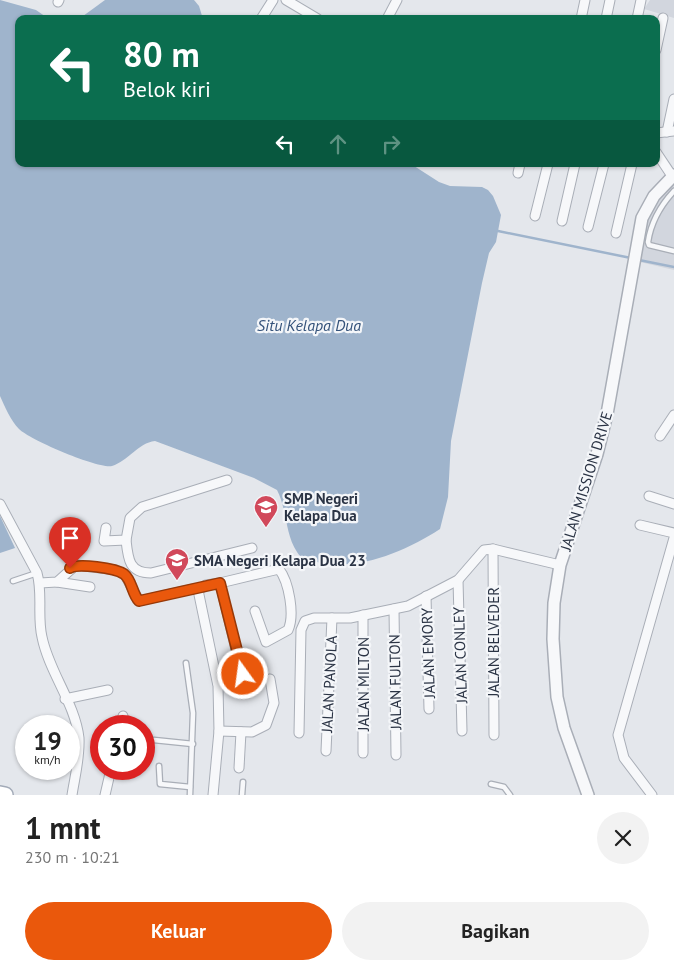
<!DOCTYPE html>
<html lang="id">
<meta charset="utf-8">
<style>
body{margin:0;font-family:"PT Sans",sans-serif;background:#f2f2f2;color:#222;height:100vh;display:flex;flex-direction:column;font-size:19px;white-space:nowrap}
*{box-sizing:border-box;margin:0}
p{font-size:16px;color:#767676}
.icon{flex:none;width:28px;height:28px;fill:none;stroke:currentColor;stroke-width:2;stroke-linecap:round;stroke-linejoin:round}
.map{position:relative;height:795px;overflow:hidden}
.sheet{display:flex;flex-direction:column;background:#fff;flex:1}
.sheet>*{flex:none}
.top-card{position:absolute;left:15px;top:15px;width:645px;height:152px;border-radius:10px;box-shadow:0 1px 4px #0004;background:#0b6e4f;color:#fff;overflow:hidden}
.speed{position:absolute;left:15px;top:715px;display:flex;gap:10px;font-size:25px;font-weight:700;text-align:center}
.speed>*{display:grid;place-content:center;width:65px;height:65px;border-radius:50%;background:#fff;box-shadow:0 1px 4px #0004;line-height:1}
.speed small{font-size:12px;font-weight:400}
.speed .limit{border:8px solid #d22;background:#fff;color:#111}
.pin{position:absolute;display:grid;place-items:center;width:42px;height:42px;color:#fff;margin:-51px -21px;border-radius:50% 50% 50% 0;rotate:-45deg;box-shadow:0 0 5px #0007}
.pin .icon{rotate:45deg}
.me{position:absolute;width:55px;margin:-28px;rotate:346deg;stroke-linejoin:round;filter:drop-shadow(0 0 4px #0008)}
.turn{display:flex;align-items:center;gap:18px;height:105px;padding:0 25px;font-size:22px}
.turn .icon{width:65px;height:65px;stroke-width:2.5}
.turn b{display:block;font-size:35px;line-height:42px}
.lanes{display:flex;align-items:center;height:48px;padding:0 25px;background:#0003;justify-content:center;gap:25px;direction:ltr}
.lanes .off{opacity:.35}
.round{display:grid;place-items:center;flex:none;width:52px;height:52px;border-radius:26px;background:#f2f2f2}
.headline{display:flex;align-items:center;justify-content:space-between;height:85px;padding:0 25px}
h1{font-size:30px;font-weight:700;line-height:38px}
.cta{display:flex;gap:10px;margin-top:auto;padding:10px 25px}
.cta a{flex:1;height:58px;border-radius:30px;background:#ea580c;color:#fff;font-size:20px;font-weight:700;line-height:58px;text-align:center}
.cta a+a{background:#f2f2f2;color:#222}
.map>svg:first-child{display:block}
.built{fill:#d2d6de}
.water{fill:#9fb4cc}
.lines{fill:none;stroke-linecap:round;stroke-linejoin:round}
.stream{stroke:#9fb4cc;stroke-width:2.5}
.service-casing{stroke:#a9aeb7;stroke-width:7}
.minor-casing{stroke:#a9aeb7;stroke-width:11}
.tertiary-casing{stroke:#a9aeb7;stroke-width:14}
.primary-casing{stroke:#a3abb8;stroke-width:18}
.service{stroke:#f7f8fa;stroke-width:4.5}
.minor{stroke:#f7f8fa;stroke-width:9}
.tertiary{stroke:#f7f8fa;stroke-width:11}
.primary{stroke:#fff;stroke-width:15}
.route-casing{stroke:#983908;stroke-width:12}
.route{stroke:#ea580c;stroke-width:9}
.labels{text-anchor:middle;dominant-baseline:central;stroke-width:4.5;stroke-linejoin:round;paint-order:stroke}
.street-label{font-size:15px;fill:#2b3445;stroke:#f4f6f9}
.poi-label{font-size:15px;font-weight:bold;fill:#2b3445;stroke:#f4f6f9;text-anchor:start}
.water-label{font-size:16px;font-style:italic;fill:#34527a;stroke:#f4f6f9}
</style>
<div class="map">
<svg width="674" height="795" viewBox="0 0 674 795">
<rect width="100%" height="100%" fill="#e4e7ec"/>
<!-- built -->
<g class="built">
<path d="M650 0H674V18L644 9Z"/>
<path d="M674 183V270L640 262 643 232 651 210 664 191Z"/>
</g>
<!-- water -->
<g class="water">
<path d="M0 0 36 10 49 19H19V164H411L439 182 450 186 482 187 488 190 493 196 501 215 496 242 489 253 482 283 451 441 448 497 440 529C406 551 358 572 317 562 310 561 301 559 297 552 285 534 287 509 277 490L254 478 155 441C138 443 128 461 112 466 98 469 30 440 19 429 11 421 5 407 0 396Z"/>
<path d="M105 0H194L199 6 203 19H79Z"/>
<path d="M0 516 15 548 0 553Z"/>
</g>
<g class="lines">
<!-- stream -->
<g class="stream">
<path d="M498 231 631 258"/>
<path d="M639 260 674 267"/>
</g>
<!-- service casing -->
<g class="service-casing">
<g id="service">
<path d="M674 191C661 205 651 222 648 242L649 245 674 251"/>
<path d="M13 581 37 573"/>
<path d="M186 663 193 713 190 795"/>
<path d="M154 740 193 744"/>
<path d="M159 766 160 784 190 787"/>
<path d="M491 784 504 787 510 795"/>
<path d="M242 795 243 782"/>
</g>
</g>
<!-- minor casing -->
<g class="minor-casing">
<g id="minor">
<path d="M286 0 318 19"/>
<path d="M58 2 59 0"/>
<path d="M261 19 273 0"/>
<path d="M387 19 397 0"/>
<path d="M581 19 585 0"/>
<path d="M606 19 610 0"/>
<path d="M637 19 641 0"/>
<path d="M656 50 663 18"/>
<path d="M667 132 674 99"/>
<path d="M656 133 674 131"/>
<path d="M656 152 672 176"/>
<path d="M518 173 520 164"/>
<path d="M535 216 548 164"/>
<path d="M562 221 575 164"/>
<path d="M588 227 604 164"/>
<path d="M616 233 632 164"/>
<path d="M660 436 674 415"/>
<path d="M649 496 674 504"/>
<path d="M0 504 37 573C43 594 37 616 42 637 49 672 75 703 79 738 80 757 75 776 72 795"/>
<path d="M640 525 674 533"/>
<path d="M106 528 104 541 126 540 130 518 142 507 227 480"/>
<path d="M126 540C128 559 129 573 151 573L252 548"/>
<path d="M493 549 494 735"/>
<path d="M458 580 462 731"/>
<path d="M57 582 90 587"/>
<path d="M40 583 57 582 76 565 116 570 125 575 139 601 192 589 198 590 218 686 219 731 213 795"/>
<path d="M198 590 206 585 220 583"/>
<path d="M426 596 429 709"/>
<path d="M394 609 396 755"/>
<path d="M363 615V753"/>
<path d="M243 679 220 583 279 569C289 582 295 615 288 630L266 642 255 611"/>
<path d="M65 699 108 690"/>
<path d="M121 726 123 716"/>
<path d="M219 731 252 732 266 725 274 703 270 679"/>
<path d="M299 733 301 630 305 621 314 618H350L408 606 458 580 484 550 493 549 560 565"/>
<path d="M326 751 332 618"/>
<path d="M239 768 241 732"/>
<path d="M105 795 111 769"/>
<path d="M652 795 624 758 618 735 674 538"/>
</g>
</g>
<!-- tertiary casing -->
<g class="tertiary-casing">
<path id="tertiary" d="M588 795 564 728 557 697 553 639 554 603 560 565 597 454 607 414 642 218 654 196 674 175"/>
</g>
<!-- primary casing -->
<g class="primary-casing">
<path id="primary" d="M0 794 5 795"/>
</g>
<!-- service -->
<use href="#service" class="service"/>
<!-- minor -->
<use href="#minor" class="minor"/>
<!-- tertiary -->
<use href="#tertiary" class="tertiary"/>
<!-- primary -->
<use href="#primary" class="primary"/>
</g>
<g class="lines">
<!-- route casing -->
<g class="route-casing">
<path id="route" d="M70 568C78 563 115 568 124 574 132 580 132 594 139 601L220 583 243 674"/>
</g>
<!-- route -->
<use href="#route" class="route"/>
</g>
<!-- icons -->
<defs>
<g id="school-pin" transform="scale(1.25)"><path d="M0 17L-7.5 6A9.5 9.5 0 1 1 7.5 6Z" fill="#d1495b" stroke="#f4f6f9"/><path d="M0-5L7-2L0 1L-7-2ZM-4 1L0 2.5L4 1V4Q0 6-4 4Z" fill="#fff"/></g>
</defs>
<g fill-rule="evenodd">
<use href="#school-pin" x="266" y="507"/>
<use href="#school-pin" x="177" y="560"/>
</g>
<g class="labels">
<!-- street labels -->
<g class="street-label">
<text transform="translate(586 481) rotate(-73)">JALAN MISSION DRIVE</text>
<text transform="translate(493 642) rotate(-90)">JALAN BELVEDER</text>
<text transform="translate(428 653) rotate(-92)">JALAN EMORY</text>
<text transform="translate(460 655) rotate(-92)">JALAN CONLEY</text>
<text transform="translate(395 682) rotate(-91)">JALAN FULTON</text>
<text transform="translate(329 684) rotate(-87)">JALAN PANOLA</text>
<text transform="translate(363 684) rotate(-90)">JALAN MILTON</text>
</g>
<!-- poi labels -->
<g class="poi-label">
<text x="284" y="498">SMP Negeri<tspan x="284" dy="17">Kelapa Dua</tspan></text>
<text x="194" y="560">SMA Negeri Kelapa Dua 23</text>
</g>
<!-- water labels -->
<g class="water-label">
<text x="309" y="325">Situ Kelapa Dua</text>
</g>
</g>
</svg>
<div class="speed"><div>19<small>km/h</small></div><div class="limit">30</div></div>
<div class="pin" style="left:70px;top:568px;background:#d93025"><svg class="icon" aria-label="arrive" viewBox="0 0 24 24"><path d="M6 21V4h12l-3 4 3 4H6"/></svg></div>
<svg class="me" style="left:243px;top:674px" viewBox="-20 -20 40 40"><circle r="17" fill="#ea580c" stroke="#fff" stroke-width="3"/><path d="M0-11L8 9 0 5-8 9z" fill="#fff"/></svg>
<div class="top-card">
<div class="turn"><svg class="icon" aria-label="left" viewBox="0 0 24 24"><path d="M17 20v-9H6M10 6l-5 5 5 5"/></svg><div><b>80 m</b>Belok kiri</div></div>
<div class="lanes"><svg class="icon" aria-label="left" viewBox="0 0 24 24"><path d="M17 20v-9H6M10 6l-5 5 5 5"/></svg><svg class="icon off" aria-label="ahead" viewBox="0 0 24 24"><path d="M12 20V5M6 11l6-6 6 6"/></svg><svg class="icon off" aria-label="right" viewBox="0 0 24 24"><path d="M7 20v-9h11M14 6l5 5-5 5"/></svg></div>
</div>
</div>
<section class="sheet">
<div class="headline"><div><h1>1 mnt</h1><p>230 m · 10:21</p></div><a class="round"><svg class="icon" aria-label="close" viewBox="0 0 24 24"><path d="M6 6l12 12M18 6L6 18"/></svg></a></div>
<div class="cta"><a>Keluar</a><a>Bagikan</a></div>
</section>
